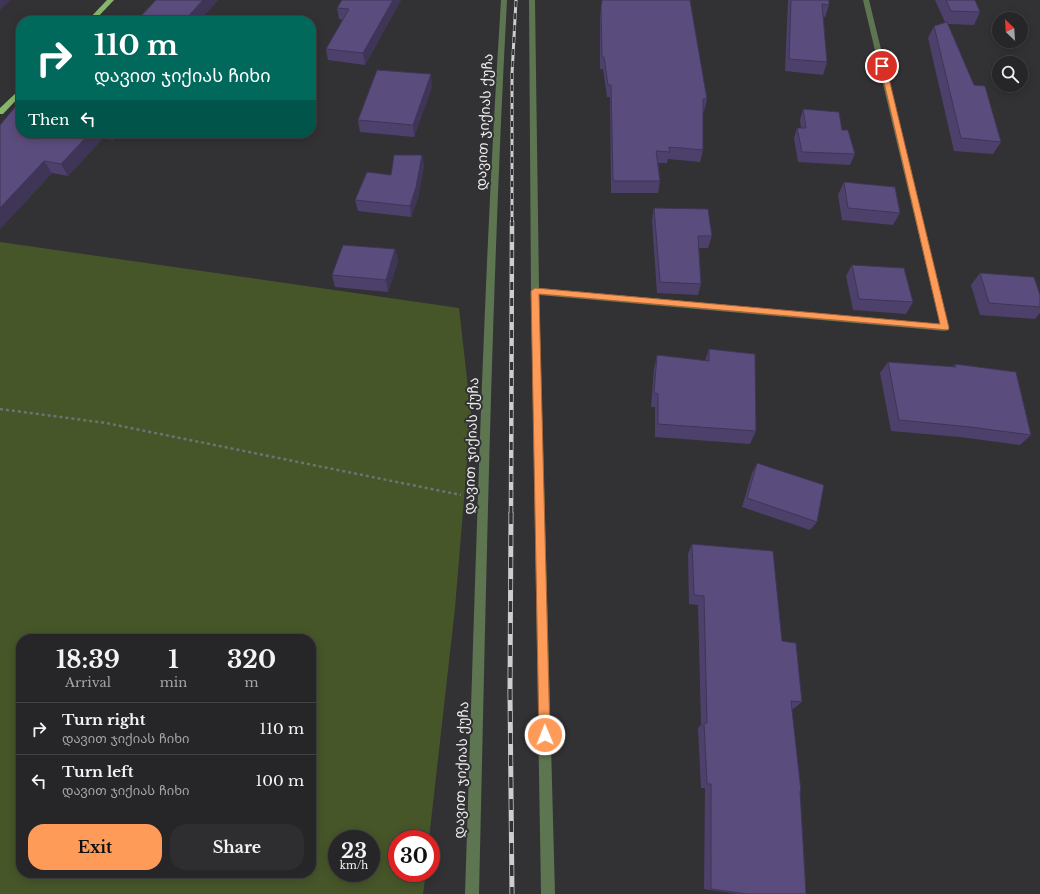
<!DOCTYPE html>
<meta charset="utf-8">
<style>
body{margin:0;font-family:"Libre Baskerville","Noto Sans Georgian",serif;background:#2e2d2f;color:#f1f3f6;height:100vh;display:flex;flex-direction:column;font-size:15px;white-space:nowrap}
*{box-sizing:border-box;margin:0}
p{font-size:13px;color:#a4a5a7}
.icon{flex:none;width:22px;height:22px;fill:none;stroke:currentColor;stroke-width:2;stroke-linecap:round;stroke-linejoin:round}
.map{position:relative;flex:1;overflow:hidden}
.drawer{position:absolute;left:16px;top:634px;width:300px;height:244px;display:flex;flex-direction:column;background:#262527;border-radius:16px;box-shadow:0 2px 10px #0003,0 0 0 1px #424244}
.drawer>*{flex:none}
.guide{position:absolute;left:16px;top:16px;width:300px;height:122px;border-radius:16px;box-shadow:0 2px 10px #0003,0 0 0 1px #424244;background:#00695c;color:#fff;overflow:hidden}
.needle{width:26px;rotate:335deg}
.controls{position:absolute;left:992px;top:12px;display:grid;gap:8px}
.controls a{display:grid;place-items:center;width:36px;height:36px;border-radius:50%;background:#262527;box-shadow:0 2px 10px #0003,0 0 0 1px #424244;font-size:20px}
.speed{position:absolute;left:328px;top:830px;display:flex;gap:8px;font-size:20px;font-weight:700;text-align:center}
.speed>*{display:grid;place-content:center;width:52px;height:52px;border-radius:50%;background:#262527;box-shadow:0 2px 10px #0003,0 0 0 1px #424244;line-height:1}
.speed small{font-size:10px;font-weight:400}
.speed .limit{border:6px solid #d22;background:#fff;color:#111}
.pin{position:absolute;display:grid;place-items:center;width:34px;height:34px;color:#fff;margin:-17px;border:2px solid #fff;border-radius:50%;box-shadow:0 1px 4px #0007}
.me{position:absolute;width:44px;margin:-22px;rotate:359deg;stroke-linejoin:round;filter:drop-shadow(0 0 3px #0008)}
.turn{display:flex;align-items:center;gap:14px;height:84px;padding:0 12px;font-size:18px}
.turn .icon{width:52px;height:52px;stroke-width:2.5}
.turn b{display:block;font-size:28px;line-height:34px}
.then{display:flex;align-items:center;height:38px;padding:0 12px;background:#0003;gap:8px;font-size:15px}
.eta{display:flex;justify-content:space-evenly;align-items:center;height:68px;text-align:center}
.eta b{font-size:24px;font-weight:700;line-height:28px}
.primary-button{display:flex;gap:8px;margin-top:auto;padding:8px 12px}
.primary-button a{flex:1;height:46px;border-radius:16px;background:#fe9b58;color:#111;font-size:16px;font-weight:700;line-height:46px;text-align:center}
.primary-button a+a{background:#2e2d2f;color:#f1f3f6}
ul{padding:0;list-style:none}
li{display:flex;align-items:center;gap:12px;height:52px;padding:0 12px;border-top:1px solid #424244}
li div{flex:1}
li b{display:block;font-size:15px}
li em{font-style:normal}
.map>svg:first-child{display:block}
.green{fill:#465629;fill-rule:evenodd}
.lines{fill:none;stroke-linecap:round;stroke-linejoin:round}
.path{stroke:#717073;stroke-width:2.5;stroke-dasharray:3 3;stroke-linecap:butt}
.minor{fill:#5d7551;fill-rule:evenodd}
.primary{fill:#86b86b;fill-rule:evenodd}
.rail-far2-casing{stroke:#cececf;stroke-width:3}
.rail-far1-casing{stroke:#cececf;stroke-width:4.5}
.rail-casing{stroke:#cececf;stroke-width:5}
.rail-far2{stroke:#323134;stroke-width:2;stroke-dasharray:6;stroke-linecap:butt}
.rail-far1{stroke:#323134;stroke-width:3;stroke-dasharray:8;stroke-linecap:butt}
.rail{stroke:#323134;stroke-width:3.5;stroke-dasharray:11;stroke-linecap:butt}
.wall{fill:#4d416b}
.shaded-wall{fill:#3f3557}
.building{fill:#5a4c7c;stroke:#3f3557}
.route{fill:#fe9b58;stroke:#a56539}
.labels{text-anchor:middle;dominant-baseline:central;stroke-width:4;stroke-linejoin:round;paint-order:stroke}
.street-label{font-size:14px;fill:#eeeeef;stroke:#323134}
</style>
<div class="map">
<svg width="1040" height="894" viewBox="0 0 1040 894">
<rect width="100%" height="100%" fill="#323134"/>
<!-- green -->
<path class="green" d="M0 242 459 308 471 414 455 608 429 839H397V873H426L423 894H0ZM21 639H311V873H21ZM337 839H371V873H337Z"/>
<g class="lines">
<!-- path -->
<path class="path" d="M0 409 106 423 461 495"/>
<!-- minor -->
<g class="minor">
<path d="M501 0H507C491 298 486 596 479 894H465C475 596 482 298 501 0Z"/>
<path d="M529 0H535L539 288 940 324 863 0H869L949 328 945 331 539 295 555 894H541L531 291Z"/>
</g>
<!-- primary -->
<g class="primary">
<path d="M107 0H114L94 21H87Z"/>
<path d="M21 89V95L3 114H0V108L19 90Z"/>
</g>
<!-- rail-far2 casing -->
<g class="rail-far2-casing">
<path id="rail-far2" d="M512 223V74L516 0"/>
</g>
<!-- rail-far1 casing -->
<g class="rail-far1-casing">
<path id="rail-far1" d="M511 514 512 222"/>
</g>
<!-- rail casing -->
<g class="rail-casing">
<path id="rail" d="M511 513 510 691 512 894"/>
</g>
<!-- rail-far2 -->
<use href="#rail-far2" class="rail-far2"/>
<!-- rail-far1 -->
<use href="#rail-far1" class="rail-far1"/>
<!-- rail -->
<use href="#rail" class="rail"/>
</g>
<!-- wall -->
<g class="wall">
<path d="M156 0H218L199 21H142L140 17Z"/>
<path d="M342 0H401L365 65 328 60 326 49 343 20 339 19 337 8Z"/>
<path d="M602 0 707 99 704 111H703V150L700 162 668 159 667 163H658L660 181 658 193H611L610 97H607L603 69H600V18Z"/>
<path d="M788 0H829V5L825 17H823L827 62 823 75 785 71Z"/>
<path d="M935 0H975L980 12 974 25 948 24 974 85 1001 142 993 154 954 151 928 38 934 26 945 22Z"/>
<path d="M432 87 414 137 360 132 358 120Z"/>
<path d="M803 109 842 130 855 154 850 165 798 162 794 138 797 128H801L800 120Z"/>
<path d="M21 133H119L113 140 103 138 68 176 52 173 0 229Z"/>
<path d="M422 155 424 166 418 198 411 217 358 211 355 200 391 175Z"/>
<path d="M844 182 900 213 893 225 842 220 838 195Z"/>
<path d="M654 208 712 236 708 248H699L701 284 698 295 657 293 652 220Z"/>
<path d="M395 249 398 261 388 292 335 287 332 275Z"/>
<path d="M852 265 913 302 906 314 853 310 846 276Z"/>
<path d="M980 273 1040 295V313L1035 319 980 315 971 285Z"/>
<path d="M709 349 756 431 750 444 655 437V407H651L654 369 657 355 705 361Z"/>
<path d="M888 362 953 367 955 364 1031 435 1020 445 960 437 891 431 880 373Z"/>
<path d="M757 463 817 522 810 530 742 507 752 473Z"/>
<path d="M692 544 782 641 802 702 793 709H792L801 791H800L806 894H737L704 889 705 788H701L698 728 701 725 698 605 689 604 688 554Z"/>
</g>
<!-- shaded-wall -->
<g class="shaded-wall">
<path d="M0 0H11L0 10Z"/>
<path d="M203 0H218L199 21H184Z"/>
<path d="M393 0H401L365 65 363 53Z"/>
<path d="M431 74 432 87 414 137 413 125Z"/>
<path d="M90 133H100L103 138 68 176 61 164Z"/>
<path d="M109 133H119L113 140Z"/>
<path d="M422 155 424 166 418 198 411 217 410 206Z"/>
<path d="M44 161 52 173 0 229V208Z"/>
<path d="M395 249 398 261 388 292 386 280Z"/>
</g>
<!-- building -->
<g class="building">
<path d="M156 0H203L184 21H145L148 18 140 17Z"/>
<path d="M342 0H393L363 53 326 49 349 9 337 8Z"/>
<path d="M602 0H690L707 99H703V150L669 147 670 152 656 151 660 181H613L611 85H608L604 57H602L601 7Z"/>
<path d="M791 0H829V5L822 4 827 62 789 59Z"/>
<path d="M946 0H975L980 12 951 11Z"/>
<path d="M947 22 974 85 985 86 1001 142 961 138 934 26Z"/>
<path d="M377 70 431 74 413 125 358 120Z"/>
<path d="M21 100V133H90L61 164 44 161 0 208V125Z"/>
<path d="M803 109 839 112 842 130H848L855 154 802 152 797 128H806Z"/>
<path d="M394 155H422L416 187 410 206 355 200 367 172 391 175Z"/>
<path d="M844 182 895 187 900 213 848 208Z"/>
<path d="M654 208 708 209 712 236H698L701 284 660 282Z"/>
<path d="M343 245 395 249 386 280 332 275Z"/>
<path d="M852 265 904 268 913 302 859 299Z"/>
<path d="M980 273 1034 277 1040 295V307L989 303Z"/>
<path d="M709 349 755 354 756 431 658 424V394L654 393 657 355 709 361Z"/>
<path d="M888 362 956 367 955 364 1016 372 1031 435 970 427 899 420Z"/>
<path d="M757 463 824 485 817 522 747 498Z"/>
<path d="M692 544 773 551 782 641 796 643 802 702 791 701 801 791H800L806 894H747L711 889V784H707L704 723H707L704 596 694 595Z"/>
</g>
<!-- route -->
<path class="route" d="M880 65 886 66 949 328 948 330 539 294 550 735 549 739 545 741 541 739 539 735 531 291 535 288 940 324Z"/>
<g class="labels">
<!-- street labels -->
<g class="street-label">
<text transform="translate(484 122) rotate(-87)">დავით ჯიქიას ქუჩა</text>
<text transform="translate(471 446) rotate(-88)">დავით ჯიქიას ქუჩა</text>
<text transform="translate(461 770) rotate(-88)">დავით ჯიქიას ქუჩა</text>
</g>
</g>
</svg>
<div class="controls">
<a><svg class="needle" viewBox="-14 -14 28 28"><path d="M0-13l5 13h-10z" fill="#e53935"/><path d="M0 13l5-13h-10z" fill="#a4a5a7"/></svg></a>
<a><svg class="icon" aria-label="search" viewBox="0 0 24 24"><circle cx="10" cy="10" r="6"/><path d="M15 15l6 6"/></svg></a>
</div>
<div class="speed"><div>23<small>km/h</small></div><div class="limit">30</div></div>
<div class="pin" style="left:882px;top:66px;background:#d93025"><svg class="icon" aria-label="arrive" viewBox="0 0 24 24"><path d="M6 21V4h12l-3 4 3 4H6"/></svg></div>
<svg class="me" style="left:545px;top:735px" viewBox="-20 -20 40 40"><circle r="17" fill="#fe9b58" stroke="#fff" stroke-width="3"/><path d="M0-11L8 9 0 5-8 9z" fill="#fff"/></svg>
<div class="guide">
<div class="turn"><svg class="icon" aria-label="right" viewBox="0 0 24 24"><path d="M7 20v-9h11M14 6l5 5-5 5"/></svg><div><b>110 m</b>დავით ჯიქიას ჩიხი</div></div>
<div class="then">Then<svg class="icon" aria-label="left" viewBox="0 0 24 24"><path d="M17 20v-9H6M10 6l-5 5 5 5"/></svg></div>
</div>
<section class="drawer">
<div class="eta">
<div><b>18:39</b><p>Arrival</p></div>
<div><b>1</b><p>min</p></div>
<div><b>320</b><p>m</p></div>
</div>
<ul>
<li><svg class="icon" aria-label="right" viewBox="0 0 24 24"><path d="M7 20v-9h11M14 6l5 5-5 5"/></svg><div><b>Turn right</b><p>დავით ჯიქიას ჩიხი</p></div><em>110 m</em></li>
<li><svg class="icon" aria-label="left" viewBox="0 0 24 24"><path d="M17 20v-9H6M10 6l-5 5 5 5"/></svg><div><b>Turn left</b><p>დავით ჯიქიას ჩიხი</p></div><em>100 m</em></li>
</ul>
<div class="primary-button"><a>Exit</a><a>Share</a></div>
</section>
</div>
